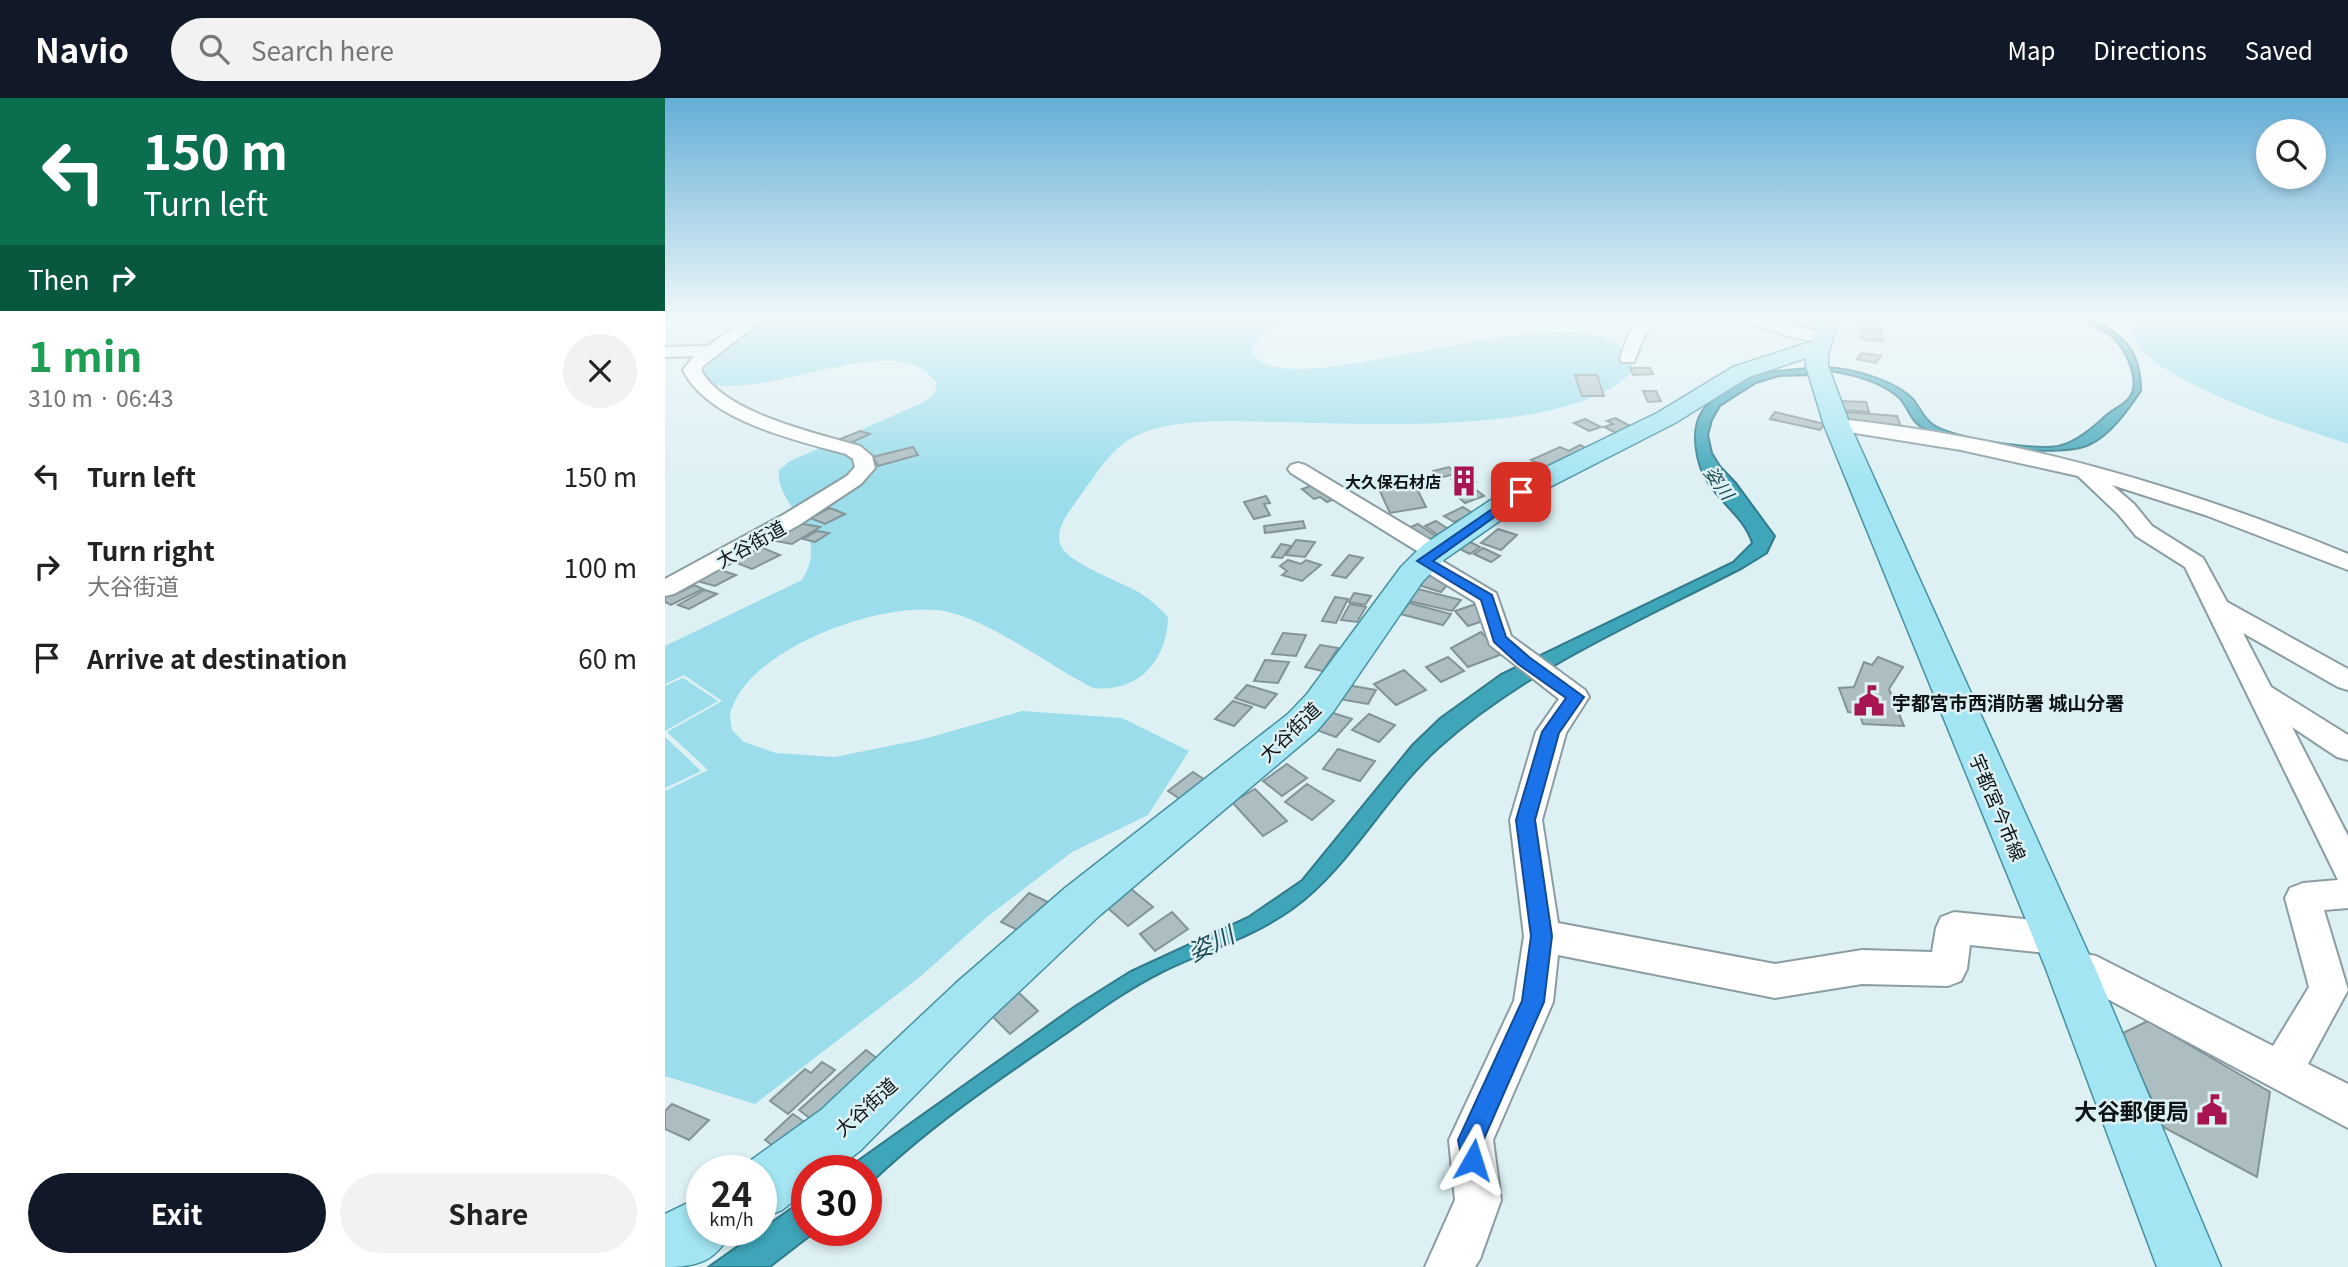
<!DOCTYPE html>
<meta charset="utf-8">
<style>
body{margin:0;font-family:Georgia,"Noto Sans JP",serif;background:#f2f2f2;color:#222;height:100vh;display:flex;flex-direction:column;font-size:26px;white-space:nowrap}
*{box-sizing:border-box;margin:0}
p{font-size:23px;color:#767676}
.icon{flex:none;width:38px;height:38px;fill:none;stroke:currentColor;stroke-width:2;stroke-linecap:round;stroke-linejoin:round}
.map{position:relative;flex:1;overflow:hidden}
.panel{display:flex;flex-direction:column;background:#fff;width:665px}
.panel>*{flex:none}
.guide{background:#0b6e4f;color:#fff;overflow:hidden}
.buttons{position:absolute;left:1591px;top:21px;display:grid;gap:14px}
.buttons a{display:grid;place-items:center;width:70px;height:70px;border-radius:50%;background:#fff;box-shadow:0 4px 10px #0003;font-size:35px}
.speed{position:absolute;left:21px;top:1057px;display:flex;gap:14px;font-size:35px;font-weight:700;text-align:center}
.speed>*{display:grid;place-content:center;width:91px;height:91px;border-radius:50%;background:#fff;box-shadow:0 4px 10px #0003;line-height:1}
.speed small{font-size:18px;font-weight:400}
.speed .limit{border:10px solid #d22;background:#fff;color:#111}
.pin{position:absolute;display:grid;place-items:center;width:60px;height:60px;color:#fff;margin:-30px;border-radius:14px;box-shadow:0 4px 10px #0006}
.me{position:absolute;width:77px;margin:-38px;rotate:6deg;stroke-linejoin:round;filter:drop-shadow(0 0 5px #0008)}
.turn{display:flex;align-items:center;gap:24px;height:147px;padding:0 28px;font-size:32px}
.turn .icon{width:91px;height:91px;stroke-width:2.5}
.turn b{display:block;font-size:49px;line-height:60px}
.then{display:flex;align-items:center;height:66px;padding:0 28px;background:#0003;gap:14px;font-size:26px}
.round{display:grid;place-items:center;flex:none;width:74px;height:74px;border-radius:37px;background:#f2f2f2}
.headline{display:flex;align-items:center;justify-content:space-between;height:119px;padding:0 28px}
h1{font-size:42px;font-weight:700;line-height:52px;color:#1e9e55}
.primary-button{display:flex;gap:14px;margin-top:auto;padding:14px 28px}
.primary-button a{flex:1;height:80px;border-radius:42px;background:#111827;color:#fff;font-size:28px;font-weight:700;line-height:80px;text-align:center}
.primary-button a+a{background:#f2f2f2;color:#222}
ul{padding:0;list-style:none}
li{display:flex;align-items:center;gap:21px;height:91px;padding:0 28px}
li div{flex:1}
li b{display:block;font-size:26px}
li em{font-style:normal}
header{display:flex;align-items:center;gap:42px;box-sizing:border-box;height:98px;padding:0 35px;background:#111827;color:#fff}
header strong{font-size:33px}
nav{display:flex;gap:38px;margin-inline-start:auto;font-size:24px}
.search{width:490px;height:63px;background:#f2f2f2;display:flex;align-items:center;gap:18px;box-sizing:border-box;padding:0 24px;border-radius:38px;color:#767676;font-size:26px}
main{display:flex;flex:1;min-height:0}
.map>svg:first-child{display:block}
.built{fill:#cae6ed}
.green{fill:#9bddeb}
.water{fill:#3fa6ba;stroke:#307a89;stroke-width:2}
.building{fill:#acbec2;stroke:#829498;stroke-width:2}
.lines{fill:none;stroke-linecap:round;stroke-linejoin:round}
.minor-casing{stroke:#8c9da1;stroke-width:4}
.major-casing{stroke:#47909f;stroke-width:3}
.minor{fill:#fff;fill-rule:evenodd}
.major{fill:#a3e5f2;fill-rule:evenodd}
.route{fill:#1a73e8;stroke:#114b97;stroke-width:2}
.labels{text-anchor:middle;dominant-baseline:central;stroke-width:5;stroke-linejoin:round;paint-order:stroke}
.far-poi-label{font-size:16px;font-weight:bold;fill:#0e1416;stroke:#ddf0f4;text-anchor:end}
.far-water-label{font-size:18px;font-style:italic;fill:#204c55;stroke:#ddf0f4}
.street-label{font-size:19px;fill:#0e1416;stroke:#ddf0f4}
.poi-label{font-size:19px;font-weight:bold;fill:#0e1416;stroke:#ddf0f4;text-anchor:start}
.near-poi-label{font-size:23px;font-weight:bold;fill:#0e1416;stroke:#ddf0f4;text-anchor:end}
.near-water-label{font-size:24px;font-style:italic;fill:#204c55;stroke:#ddf0f4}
</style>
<header>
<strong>Navio</strong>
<div class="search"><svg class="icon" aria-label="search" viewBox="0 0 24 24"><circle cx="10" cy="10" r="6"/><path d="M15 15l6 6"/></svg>Search here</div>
<nav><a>Map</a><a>Directions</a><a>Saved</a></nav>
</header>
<main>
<section class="panel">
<div class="guide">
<div class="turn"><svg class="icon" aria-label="left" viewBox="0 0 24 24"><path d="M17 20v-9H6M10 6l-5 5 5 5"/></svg><div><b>150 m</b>Turn left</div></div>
<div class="then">Then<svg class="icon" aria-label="right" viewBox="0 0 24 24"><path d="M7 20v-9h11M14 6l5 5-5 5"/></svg></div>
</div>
<div class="headline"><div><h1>1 min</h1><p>310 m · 06:43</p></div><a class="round"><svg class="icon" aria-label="close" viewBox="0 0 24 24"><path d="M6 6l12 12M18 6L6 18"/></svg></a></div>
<ul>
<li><svg class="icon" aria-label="left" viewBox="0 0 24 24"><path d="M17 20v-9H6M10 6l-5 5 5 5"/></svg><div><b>Turn left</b></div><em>150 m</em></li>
<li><svg class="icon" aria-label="right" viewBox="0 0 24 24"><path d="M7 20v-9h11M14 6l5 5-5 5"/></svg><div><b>Turn right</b><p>大谷街道</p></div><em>100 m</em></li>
<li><svg class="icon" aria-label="arrive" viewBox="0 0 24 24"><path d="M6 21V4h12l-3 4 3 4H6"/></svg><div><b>Arrive at destination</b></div><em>60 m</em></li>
</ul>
<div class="primary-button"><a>Exit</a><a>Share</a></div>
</section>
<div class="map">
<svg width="1683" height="1169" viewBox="0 0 1683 1169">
<rect width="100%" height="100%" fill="#ddf0f4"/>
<!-- built -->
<path class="built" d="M1171 221H1221L1220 245 1166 240Z"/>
<!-- green -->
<g class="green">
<path d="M99 221H629L599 235 586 251C610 324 951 165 968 273 905 340 692 325 603 324 563 323 502 320 467 340 445 352 430 378 415 398 406 411 390 429 395 446 401 465 457 484 475 495 486 502 495 510 503 519 502 563 473 595 428 590 384 568 319 517 272 512 212 506 100 546 71 601 69 606 66 611 65 616 65 621 66 627 67 632L79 644 111 655 170 659 259 641 357 613 457 620 524 653 483 717 407 754 322 819 256 878 90 1006 0 978V693L43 672 2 634 57 603 19 577 0 586V548L137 482C168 432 110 410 114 372L125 363 257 305 269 296 272 286C229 218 78 324 17 274 18 252 80 229 99 221Z"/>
<path d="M1476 221H1683V346C1655 336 1427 267 1476 221Z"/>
<path d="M18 580 53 603 0 633V588Z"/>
<path d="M0 639 36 673 0 690Z"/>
</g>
<!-- water -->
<g class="water">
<path d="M1416 221C1436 221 1463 241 1470 259 1474 268 1476 282 1476 293 1463 312 1446 337 1424 347 1394 361 1275 348 1251 325 1244 318 1241 306 1233 299 1214 283 1186 276 1163 273L1161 269C1186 270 1231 282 1249 302 1256 311 1259 321 1269 327 1290 340 1368 352 1393 348 1408 345 1427 330 1437 321 1444 313 1455 309 1462 302 1478 287 1461 251 1448 240 1439 232 1427 227 1416 221Z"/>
<path d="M1143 270 1145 277 1114 278 1091 285 1055 308 1047 322 1043 337 1047 355 1055 368 1071 385 1110 438 1102 455 1078 470C974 524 862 571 774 650 721 698 685 770 628 811 585 842 541 852 496 875 460 893 427 918 395 940 328 986 259 1033 201 1090V1073H178L410 908 466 873 583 819 637 782 747 647 775 620 836 576 1068 464 1087 445C1079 420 1057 407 1043 385 1031 368 1024 332 1037 313 1047 299 1073 282 1090 277 1106 272 1126 272 1143 270Z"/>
<path d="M142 1099V1132H153L105 1169H43Z"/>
</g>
<!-- building -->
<g class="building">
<path d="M1195 221 1214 222 1217 243 1197 241Z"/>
<path d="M1197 255 1216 258 1211 265 1192 261Z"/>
<path d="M965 270H985L988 276 968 277Z"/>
<path d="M910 277H932L939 298H917Z"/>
<path d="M978 293H991L996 303 983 304Z"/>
<path d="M1175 303 1201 304 1204 314 1178 312Z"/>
<path d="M1110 314 1160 326 1155 332 1105 321Z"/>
<path d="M1180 314 1232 318 1236 329 1183 325Z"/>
<path d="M950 320 969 330 953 336 939 329 948 326 942 323Z"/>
<path d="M920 321 936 329 924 333 909 325Z"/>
<path d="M195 333 205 336 183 346 173 342Z"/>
<path d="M915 347 925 352 884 371 866 362 895 349 904 353Z"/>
<path d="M248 349 253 357 213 368 208 359Z"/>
<path d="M784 369 790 376 774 380 768 373Z"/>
<path d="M804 378 811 384 795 389 787 382Z"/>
<path d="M748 383 761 409 725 415 713 389Z"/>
<path d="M654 385 672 400 662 404 655 399 649 401 637 391Z"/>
<path d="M810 391 819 398 800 405 791 397Z"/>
<path d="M601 398 605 405 599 406 605 417 589 421 579 404Z"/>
<path d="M798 409 809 416 789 424 779 418Z"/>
<path d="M165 410 180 416 160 426 145 420Z"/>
<path d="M638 423 640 430 600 435 599 428Z"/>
<path d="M771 423 785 432 773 437 760 428Z"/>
<path d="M133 425 155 429 127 446 105 442Z"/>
<path d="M753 426 772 439 760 444 741 431Z"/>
<path d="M833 431 852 437 836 452 816 445Z"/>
<path d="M152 433 164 435 150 444 138 441Z"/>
<path d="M631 442 650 444 640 459 621 457Z"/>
<path d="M803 443 815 449 805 456 793 450Z"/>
<path d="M616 446 626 448 617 460 607 459Z"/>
<path d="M93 448 115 457 87 471 64 462Z"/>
<path d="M818 450 835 458 826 464 809 456Z"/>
<path d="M684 457 698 460 681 480 667 477Z"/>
<path d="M623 462 636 466 641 462 656 467 637 483 617 477 622 473 615 468Z"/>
<path d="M49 470 71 477 50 488 28 482Z"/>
<path d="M764 475 787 481 776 494 753 487Z"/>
<path d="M29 487 38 491 6 507 0 504V494L7 491 16 494Z"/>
<path d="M753 491 796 502 787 513 744 503Z"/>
<path d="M40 492 52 496 24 511 13 507Z"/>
<path d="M689 495 706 498 700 507 684 504Z"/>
<path d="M670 499 683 501 671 525 657 523Z"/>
<path d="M744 505 786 516 778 527 735 516Z"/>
<path d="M685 506 701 509 692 524 676 522Z"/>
<path d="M811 506 824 521 803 528 790 513Z"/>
<path d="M816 534 837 556 803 569 786 550Z"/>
<path d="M618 535 641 537 631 558 607 556Z"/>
<path d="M655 547 673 550 658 573 640 569Z"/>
<path d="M783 559 799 573 776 584 761 569Z"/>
<path d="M1213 559 1238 569 1224 591 1239 628 1198 626 1194 615 1183 614 1174 590 1189 589 1199 564 1207 567Z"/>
<path d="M600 562 624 564 613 585 589 583Z"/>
<path d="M739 572 761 592 731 607 709 586Z"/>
<path d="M582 587 612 596 600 610 570 600Z"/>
<path d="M682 587 711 592 703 606 674 601Z"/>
<path d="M568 603 587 609 569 628 550 621Z"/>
<path d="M665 614 687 621 671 639 649 631Z"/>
<path d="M704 616 730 627 714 644 687 632Z"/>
<path d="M673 651 710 663 695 683 658 671Z"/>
<path d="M622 666 642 680 617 698 598 683Z"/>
<path d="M528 674 543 684 518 703 503 693Z"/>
<path d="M642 686 669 703 647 722 620 704Z"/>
<path d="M590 691 622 723 598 738 567 704Z"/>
<path d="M459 785 488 809 463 828 435 803Z"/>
<path d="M364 795 385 805 357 834 336 824Z"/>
<path d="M507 814 523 831 490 853 475 836Z"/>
<path d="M351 892 373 913 345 936 323 914Z"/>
<path d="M1483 923 1605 994 1592 1079 1500 1030 1456 936Z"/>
<path d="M201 952 222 968 155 1028 134 1012Z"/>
<path d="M157 964 170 972 123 1016 105 1003 140 971 146 975Z"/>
<path d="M7 1006 44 1022 24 1042 0 1031V1013Z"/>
<path d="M128 1016 148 1030 120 1057 100 1042Z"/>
</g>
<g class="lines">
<!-- minor casing -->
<g class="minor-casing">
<g id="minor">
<path d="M81 221H99L38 268 36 272C58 315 151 335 195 348L207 358 210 370 196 386 134 427 9 496 0 498V481L118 417 182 378 190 369 188 361 181 356C130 342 43 323 18 272L29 258 0 259V249L43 248Z"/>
<path d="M974 221H990L980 236 969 264H957L955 260 964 236Z"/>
<path d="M1077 221H1102L1164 236 1166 239C1153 251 1097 229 1080 224Z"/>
<path d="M1172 321C1348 338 1521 389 1683 456V472L1540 417 1447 387 1469 406 1487 428 1538 460 1562 504 1683 571V592L1673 589 1578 535 1606 589 1683 637V662L1672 659 1627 629 1683 738V810L1659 812 1683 892 1643 966 1683 986V1030L1424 891 1392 882 1386 870 1392 858 1405 853 1431 858 1608 948 1644 889 1620 800 1625 790 1638 785 1673 782 1520 469 1471 438 1453 416 1413 378 1296 352 1165 331 1162 327 1165 323Z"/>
<path d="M633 365 640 367 777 449 781 454 777 459 772 460 831 495 846 538 920 592 924 599 901 635 877 722 893 825 1110 866 1197 852 1267 854 1271 830 1276 819 1289 814 1390 824 1403 829 1408 840 1403 851 1390 856 1305 847 1302 871 1296 883 1283 888 1197 886 1110 900 893 857 888 904 828 1042 836 1102 815 1161 810 1169H760L790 1102 784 1042 849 903 859 838 845 722 871 634 894 601 825 547 810 504 751 468 747 463 751 458 757 456 626 375 623 371 626 367Z"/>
</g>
</g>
<!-- major casing -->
<g class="major-casing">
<g id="major">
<path d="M1153 221H1173L1163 257V268L1185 327 1430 870 1556 1169H1492L1381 871 1159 327 1141 268V260L1084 279 1010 325 879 392 780 461 758 483 668 614 651 634 434 818 326 920 196 1052 169 1073H142V1093L117 1112 96 1121V1073H74L75 1070 156 1012 290 886 400 790 623 616 642 596 736 469 758 447 859 380 992 315 1068 269 1145 244Z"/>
<path d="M37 1098V1132H66C53 1163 32 1169 0 1169V1116Z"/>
</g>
</g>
<!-- minor -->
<use href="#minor" class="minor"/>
<!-- major -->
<use href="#major" class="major"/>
</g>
<!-- sky -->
<linearGradient id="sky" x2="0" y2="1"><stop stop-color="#64aed6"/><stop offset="0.57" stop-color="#f0f8fa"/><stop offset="1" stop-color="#f0f8fa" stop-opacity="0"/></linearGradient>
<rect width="1683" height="385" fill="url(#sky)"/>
<!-- route -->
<path class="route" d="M856 391 860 392V397L768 463 827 497 841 539 864 559 919 599 894 635 870 722 887 838 879 904 818 1043 821 1062 817 1071 808 1075 799 1071 793 1042 857 903 866 838 851 722 877 634 901 600 853 566 829 544 816 502 752 463Z"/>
<!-- icons -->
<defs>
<g id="building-bare" transform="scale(2.415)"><path d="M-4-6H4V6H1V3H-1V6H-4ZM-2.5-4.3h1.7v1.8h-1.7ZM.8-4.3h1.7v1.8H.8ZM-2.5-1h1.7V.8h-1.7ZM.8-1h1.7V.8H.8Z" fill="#a71653" stroke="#ddf0f4" stroke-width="2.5" paint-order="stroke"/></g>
<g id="civic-bare" transform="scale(2.415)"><path d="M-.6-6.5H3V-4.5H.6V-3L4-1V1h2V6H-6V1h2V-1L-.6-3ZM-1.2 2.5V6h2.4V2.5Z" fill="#a71653" stroke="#ddf0f4" stroke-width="2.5" paint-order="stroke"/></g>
</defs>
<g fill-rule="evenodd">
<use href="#building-bare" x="799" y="383"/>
<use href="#civic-bare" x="1204" y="603"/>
<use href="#civic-bare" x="1547" y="1012"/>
</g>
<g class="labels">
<!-- far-poi labels -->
<g class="far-poi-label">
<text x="776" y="383">大久保石材店</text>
</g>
<!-- far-water labels -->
<g class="far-water-label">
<text transform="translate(1055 384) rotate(54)">姿川</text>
</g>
<!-- street labels -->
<g class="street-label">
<text transform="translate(85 445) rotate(-29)">大谷街道</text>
<text transform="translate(624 633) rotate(-44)">大谷街道</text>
<text transform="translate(1334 709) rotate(67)">宇都宮今市線</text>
<text transform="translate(200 1008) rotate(-42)">大谷街道</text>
</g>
<!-- poi labels -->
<g class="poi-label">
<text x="1227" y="603">宇都宮市西消防署 城山分署</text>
</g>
<!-- near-poi labels -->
<g class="near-poi-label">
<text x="1524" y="1012">大谷郵便局</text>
</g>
<!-- near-water labels -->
<g class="near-water-label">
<text transform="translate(545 844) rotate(-26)">姿川</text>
</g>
</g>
</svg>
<div class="buttons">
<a><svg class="icon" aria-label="search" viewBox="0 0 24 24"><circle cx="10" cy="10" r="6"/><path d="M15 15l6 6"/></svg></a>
</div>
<div class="speed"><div>24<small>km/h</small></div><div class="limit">30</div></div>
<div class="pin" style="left:856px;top:394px;background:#d93025"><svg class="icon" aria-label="arrive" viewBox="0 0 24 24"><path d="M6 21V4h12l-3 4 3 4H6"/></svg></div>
<svg class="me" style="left:808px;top:1062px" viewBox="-20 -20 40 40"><path d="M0-17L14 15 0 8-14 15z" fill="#1a73e8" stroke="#fff" stroke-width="4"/></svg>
</div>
</main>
